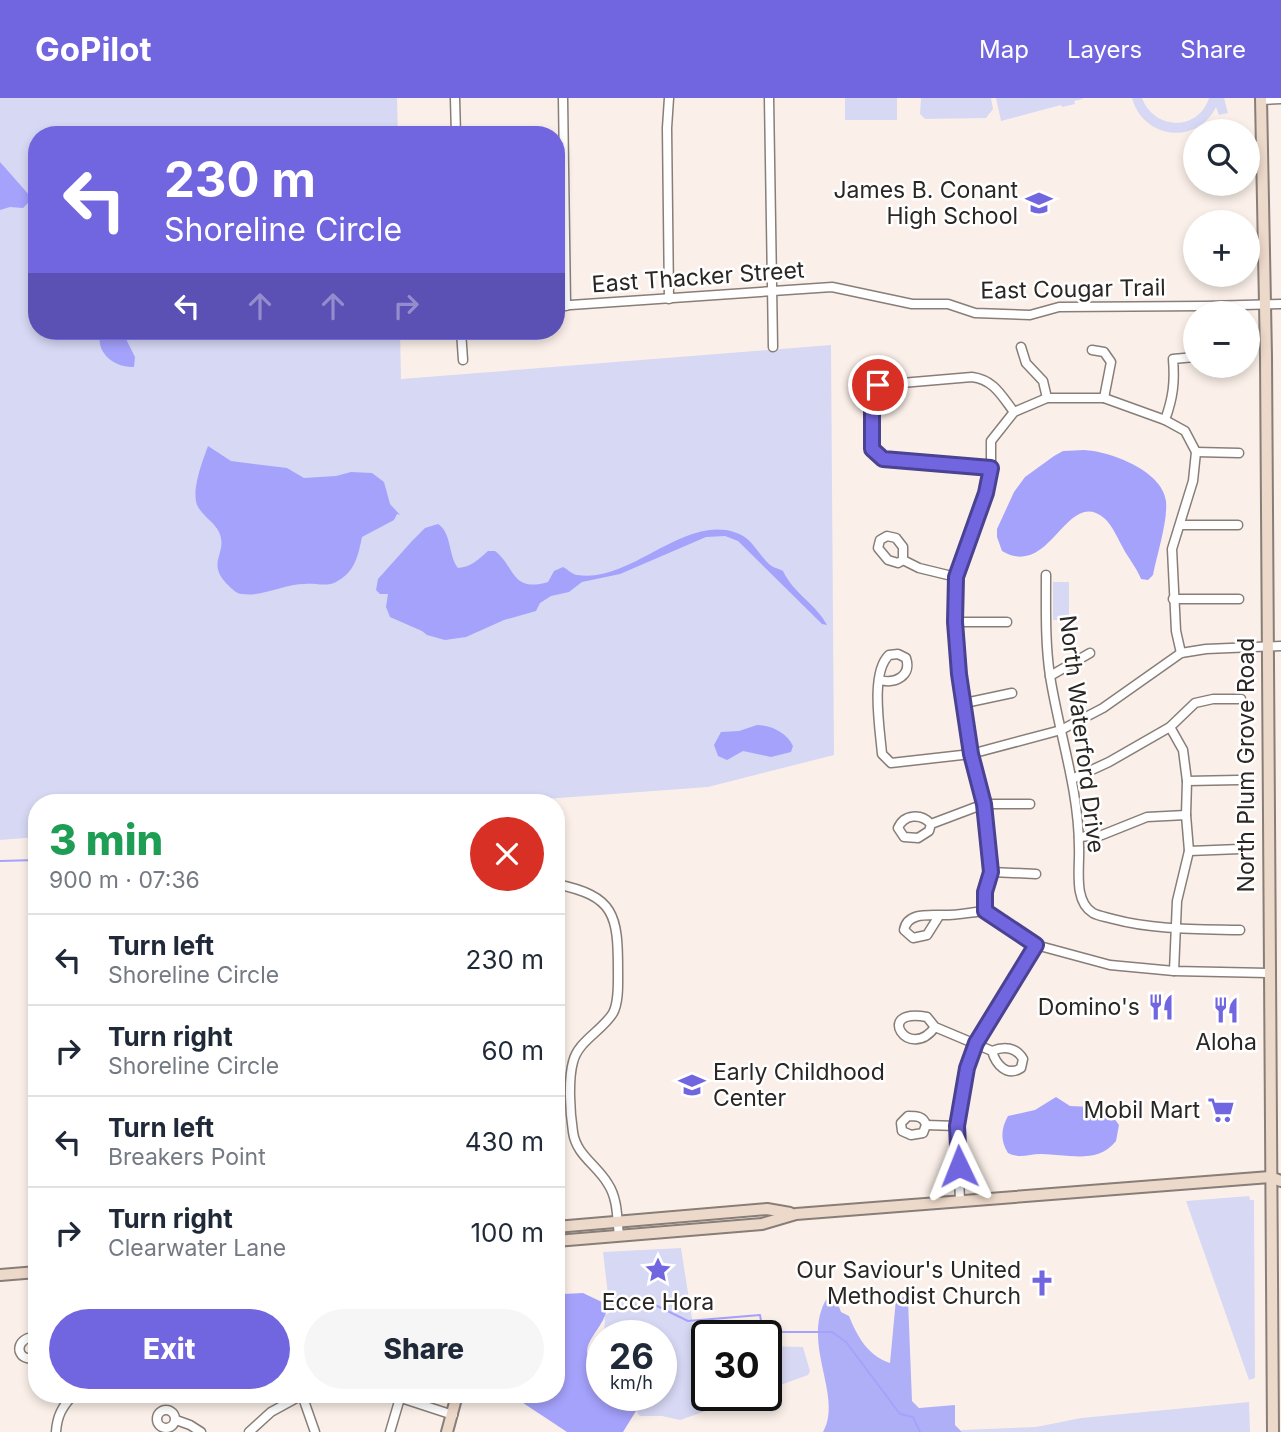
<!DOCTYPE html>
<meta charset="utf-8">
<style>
body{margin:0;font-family:Inter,sans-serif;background:#f6f6f7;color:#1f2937;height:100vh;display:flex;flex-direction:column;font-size:26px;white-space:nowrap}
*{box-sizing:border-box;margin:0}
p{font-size:23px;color:#747a83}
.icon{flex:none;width:38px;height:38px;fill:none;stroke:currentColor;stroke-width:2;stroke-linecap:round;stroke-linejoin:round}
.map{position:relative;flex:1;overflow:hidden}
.side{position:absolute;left:28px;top:696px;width:537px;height:609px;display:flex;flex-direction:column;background:#fff;border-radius:28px;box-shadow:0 4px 10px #0003}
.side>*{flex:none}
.banner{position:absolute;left:28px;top:28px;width:537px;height:214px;border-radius:28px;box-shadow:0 4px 10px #0003;background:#7265e0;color:#fff;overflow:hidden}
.buttons{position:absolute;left:1183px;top:21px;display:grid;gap:14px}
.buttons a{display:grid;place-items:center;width:77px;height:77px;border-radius:50%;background:#fff;box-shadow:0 4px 10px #0003;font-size:35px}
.speed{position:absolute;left:586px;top:1222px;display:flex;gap:14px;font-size:35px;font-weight:700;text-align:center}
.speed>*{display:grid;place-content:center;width:91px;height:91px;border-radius:50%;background:#fff;box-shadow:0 4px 10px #0003;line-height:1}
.speed small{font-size:18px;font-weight:400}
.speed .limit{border:4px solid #111;border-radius:10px;background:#fff;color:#111}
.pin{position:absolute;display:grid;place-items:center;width:60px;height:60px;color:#fff;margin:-30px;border:4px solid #fff;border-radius:50%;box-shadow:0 2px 7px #0007}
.me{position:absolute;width:77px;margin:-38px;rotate:358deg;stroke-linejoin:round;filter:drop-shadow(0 0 5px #0008)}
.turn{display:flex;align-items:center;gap:24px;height:147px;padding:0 21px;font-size:32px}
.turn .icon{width:91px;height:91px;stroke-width:2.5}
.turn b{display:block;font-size:49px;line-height:60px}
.lanes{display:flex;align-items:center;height:66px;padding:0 21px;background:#0003;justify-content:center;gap:35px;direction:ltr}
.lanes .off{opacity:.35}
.round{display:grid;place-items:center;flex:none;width:74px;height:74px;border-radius:37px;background:#f6f6f7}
.overview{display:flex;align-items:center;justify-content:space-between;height:119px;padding:0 21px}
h1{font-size:42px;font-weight:800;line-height:52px;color:#1e9e55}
.primary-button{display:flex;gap:14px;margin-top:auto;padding:14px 21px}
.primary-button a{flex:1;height:80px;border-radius:42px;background:#7265e0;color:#fff;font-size:28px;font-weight:800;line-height:80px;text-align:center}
.primary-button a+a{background:#f6f6f7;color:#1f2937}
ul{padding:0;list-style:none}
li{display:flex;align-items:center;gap:21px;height:91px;padding:0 21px;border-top:2px solid #e0e1e3}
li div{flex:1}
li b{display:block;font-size:26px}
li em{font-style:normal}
header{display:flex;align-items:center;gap:42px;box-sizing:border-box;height:98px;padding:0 35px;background:#7265e0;color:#fff}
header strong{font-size:33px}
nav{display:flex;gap:38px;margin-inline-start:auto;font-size:24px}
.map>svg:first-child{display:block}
.green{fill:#d7d8f4}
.forest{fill:#afaff7}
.water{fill:#a5a2fc}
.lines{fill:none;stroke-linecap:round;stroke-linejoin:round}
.stream{stroke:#a5a2fc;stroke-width:2}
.street-casing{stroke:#887e78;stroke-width:11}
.secondary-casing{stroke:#887e78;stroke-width:14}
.street{stroke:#fff;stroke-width:8}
.secondary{stroke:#edd9ca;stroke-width:10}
.route-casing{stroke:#4a4292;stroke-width:18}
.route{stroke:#7265e0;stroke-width:12}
.labels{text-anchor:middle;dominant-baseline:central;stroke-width:5;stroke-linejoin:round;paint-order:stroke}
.poi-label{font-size:23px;fill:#2a2624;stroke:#fff;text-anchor:end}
.street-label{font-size:23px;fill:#2a2624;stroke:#fff}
</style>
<header>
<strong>GoPilot</strong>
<nav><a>Map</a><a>Layers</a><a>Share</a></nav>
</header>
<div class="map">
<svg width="1281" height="1334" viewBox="0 0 1281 1334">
<rect width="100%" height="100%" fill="#fbf0e9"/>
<!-- green -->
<g class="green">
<path d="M0 0H397L398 37H37V233H400L401 281 831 247 834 657 708 689 492 705H37V739L0 742Z"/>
<rect x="845" y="0" width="52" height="22"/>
<path d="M921 0H991L993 11 986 20 925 21 920 16Z"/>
<path d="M996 0H1082L1083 1 1074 3 1075 6 1062 9 1061 7 1001 23Z"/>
<path d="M1132 0H1142C1154 32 1198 34 1209 0H1224L1228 15 1219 17 1216 9C1197 48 1143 41 1132 0Z"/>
<rect x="1053" y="484" width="16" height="38"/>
<path d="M1249 1098 1250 1102H1254L1255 1280 1249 1282 1186 1103Z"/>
<path d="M681 1150 693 1227 707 1226 730 1237H707V1297H752L680 1322 662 1318H640L636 1313 638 1297H662V1237H604L605 1217 610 1214 603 1154Z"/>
<path d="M766 1248 803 1249 810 1273 808 1277 767 1292Z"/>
<path d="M1249 1304 1250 1334H962L961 1332 1036 1329 1081 1320Z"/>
</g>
<!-- forest -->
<path class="forest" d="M835 1198 841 1214 849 1218C857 1238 868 1258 890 1265L896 1201 903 1199 908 1202 912 1303 919 1310 955 1307V1327L962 1334H823C844 1299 800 1244 827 1200Z"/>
<!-- water -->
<g class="water">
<path d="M0 64 30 98 29 104 23 110 10 109 0 112Z"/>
<path d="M101 233H122L135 259 134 269C114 270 94 254 101 233Z"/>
<path d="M208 348 231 363 287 370 304 380 336 378 351 374 372 375 384 384 390 406 400 417 397 416 394 422 362 439C358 458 355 474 336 484 328 489 314 485 305 486 284 486 262 499 242 496 237 496 232 491 229 488 204 464 229 456 219 434 214 424 204 419 198 409 190 394 203 362 208 348Z"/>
<path d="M1084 352C1109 353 1162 372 1166 403 1168 423 1157 456 1153 477L1148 482 1141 481C1137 470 1128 460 1122 448 1117 439 1112 427 1104 420 1066 389 1051 482 1002 453L997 439V431L1014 394 1025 379 1054 358 1063 353Z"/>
<path d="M438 426C452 435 448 458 458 470 471 469 478 462 488 453H495C515 468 511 495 548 484L554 473 563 469C568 471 571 476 577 477 629 486 682 418 734 434 752 439 757 455 769 466 773 470 778 470 783 473 794 496 816 506 827 527L822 526 738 443 725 438 706 439 620 476 582 484 569 494 551 498 540 505 536 513 504 522 466 539 445 542 427 537 422 533 390 519 386 509 388 496H380L376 492 378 481 412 443 425 430Z"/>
<path d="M757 627C771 627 787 635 793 648L791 654 771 659 743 653 727 662 718 658 714 647 721 634 739 633Z"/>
<path d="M1056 999 1070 1008 1092 1009 1108 1012 1119 1027 1116 1043C1097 1067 1067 1056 1041 1056 1028 1056 1020 1061 1008 1055 1000 1043 1001 1030 1008 1018L1035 1012Z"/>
<path d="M557 1193 563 1196 583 1195 606 1206C612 1228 564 1253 602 1269V1297H638L636 1313 623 1334H567L511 1297H556Z"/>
</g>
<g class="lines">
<!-- stream -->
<g class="stream">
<path d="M0 763 37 762"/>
<path d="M608 1210 653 1206 688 1223 760 1217 761 1223 772 1234H832L846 1244 900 1316 913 1319 920 1334"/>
</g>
<!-- street casing -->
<g class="street-casing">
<g id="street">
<path d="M455 0 456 37"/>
<path d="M563 0 566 208"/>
<path d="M669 0 667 30 669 201"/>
<path d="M769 0 773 249"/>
<path d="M1261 2 1281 1"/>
<path d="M556 208 832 189 912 206H948L975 215 1030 217 1059 209 1205 208 1281 206"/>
<path d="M461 233 463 262"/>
<path d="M1021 249 1026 265 1043 283 1047 300"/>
<path d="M1092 252 1104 254 1111 264 1104 300"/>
<path d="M1165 322C1173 300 1175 284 1173 261L1195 259"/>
<path d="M1196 354 1239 355"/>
<path d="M991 370 883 361 872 351V294L878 287 972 279C994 282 1001 297 1014 314"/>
<path d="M1181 427H1238"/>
<path d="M903 462V449L896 440 887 438 880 442 878 450 888 462 898 465 903 462 919 470 956 479"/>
<path d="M1046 477C1046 511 1045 544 1050 578 1059 635 1079 692 1079 750 1080 770 1073 803 1093 815 1098 818 1107 819 1113 821 1154 832 1198 831 1240 832"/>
<path d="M1173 501H1239"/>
<path d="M955 524H1007"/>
<path d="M1181 555 1176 533 1172 451 1193 383 1196 354 1185 333 1165 322 1104 300H1047L1014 314 991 343V370L986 395 956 479 955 524 959 576 971 656 984 706 991 774 985 794V813L1036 847 1110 867 1174 873 1268 875"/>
<path d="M1050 578 1090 555"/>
<path d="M880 582C895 586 912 578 906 560L898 556 889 557C870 575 880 631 882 656L891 665 971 656 1061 632 1103 610 1181 555 1206 551 1281 548"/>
<path d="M965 605 1012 595"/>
<path d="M1170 629 1183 652 1187 683 1186 717 1189 753 1177 803 1174 873"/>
<path d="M1072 681 1109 664 1170 629 1195 605 1213 601H1241"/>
<path d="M1187 683 1238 682"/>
<path d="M931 726C921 715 904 716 898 730L904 739 918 740 929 733 931 726 984 706H1030"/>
<path d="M1079 739 1102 737 1147 719 1186 717"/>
<path d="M1189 753 1240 751"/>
<path d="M991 774 1036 776"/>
<path d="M556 786C615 798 618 817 618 873 618 885 619 904 613 915 602 933 578 943 573 964 568 982 570 1015 573 1034 576 1057 597 1067 608 1086 618 1101 617 1121 619 1138"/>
<path d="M939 818 927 837 913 840 904 832C907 815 927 817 940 817 955 818 971 814 985 813"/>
<path d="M935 929C909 965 873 909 927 919L935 929 992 953C996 967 1007 979 1021 970L1023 961C1016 949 1004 948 992 953"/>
<path d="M908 1018C916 1018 924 1018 926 1027L923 1035 911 1037 902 1033 901 1025Z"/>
<path d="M926 1027 957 1028"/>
<path d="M960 1103 957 1028 967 970 976 945 1036 847"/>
<path d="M37 1244 28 1240C11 1247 22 1268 37 1257"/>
<path d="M302 1297 315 1334"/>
<path d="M392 1297 453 1317"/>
<circle cx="166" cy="1321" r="9"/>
<path d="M176 1322 190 1327 201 1334"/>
<path d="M56 1334C57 1318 62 1309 73 1297"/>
<path d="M249 1334 271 1314 302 1297"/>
<path d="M390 1334 400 1300"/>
</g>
</g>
<!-- secondary casing -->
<g class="secondary-casing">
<g id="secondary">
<path d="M1261 0 1266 258 1273 1334"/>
<path d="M556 1129 767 1111 790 1115"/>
<path d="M556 1143 762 1126 796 1116 1270 1079 1281 1083"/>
<path d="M0 1177 37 1174"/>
<path d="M447 1334 457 1297"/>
</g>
</g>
<!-- street -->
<use href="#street" class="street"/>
<!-- secondary -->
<use href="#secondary" class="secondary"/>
</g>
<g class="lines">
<!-- route casing -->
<g class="route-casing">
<path id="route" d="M878 287 872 294V351L883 361 991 370 986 395 956 479 955 524 959 576 971 656 984 706 991 774 985 794V813L1036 847 976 945 967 970 957 1028 959 1068"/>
</g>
<!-- route -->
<use href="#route" class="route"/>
</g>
<!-- icons -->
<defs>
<g id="school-bare" transform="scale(2.1)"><path d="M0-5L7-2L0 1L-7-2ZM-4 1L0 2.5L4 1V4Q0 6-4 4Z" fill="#7265e0" stroke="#fff" stroke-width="2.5" paint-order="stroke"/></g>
<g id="restaurant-bare" transform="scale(2.1)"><path d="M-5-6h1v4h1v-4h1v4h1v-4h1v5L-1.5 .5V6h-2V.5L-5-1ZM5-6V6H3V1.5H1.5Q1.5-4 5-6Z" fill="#7265e0" stroke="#fff" stroke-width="2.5" paint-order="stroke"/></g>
<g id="supermarket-bare" transform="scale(2.1)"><path d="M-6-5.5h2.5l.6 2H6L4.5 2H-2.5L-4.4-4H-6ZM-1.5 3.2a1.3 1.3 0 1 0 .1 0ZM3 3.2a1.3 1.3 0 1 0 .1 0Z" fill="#7265e0" stroke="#fff" stroke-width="2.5" paint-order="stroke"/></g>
<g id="sight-bare" transform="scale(2.1)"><path d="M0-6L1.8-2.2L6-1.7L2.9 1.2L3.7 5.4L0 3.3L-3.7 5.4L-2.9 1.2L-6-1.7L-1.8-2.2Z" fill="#7265e0" stroke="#fff" stroke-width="2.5" paint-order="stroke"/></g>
<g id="church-bare" transform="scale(2.1)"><path d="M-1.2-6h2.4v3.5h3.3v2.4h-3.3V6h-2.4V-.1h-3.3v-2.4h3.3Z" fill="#7265e0" stroke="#fff" stroke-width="2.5" paint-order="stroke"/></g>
</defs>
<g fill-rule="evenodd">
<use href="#school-bare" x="1039" y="105"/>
<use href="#restaurant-bare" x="1161" y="909"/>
<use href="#restaurant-bare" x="1226" y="912"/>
<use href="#school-bare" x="692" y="987"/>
<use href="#supermarket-bare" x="1221" y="1012"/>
<use href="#sight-bare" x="658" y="1172"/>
<use href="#church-bare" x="1042" y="1185"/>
</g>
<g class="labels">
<!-- poi labels -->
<g class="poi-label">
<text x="1018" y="92">James B. Conant<tspan x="1018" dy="26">High School</tspan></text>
<text x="1140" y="909">Domino's</text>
<text x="1226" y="944" text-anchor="middle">Aloha</text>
<text x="713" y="974" text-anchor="start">Early Childhood<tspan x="713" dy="26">Center</tspan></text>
<text x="1200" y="1012">Mobil Mart</text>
<text x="1021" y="1172">Our Saviour's United<tspan x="1021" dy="26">Methodist Church</tspan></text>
<text x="658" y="1204" text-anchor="middle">Ecce Hora</text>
</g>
<!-- street labels -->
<g class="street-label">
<text transform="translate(698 179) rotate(-4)">East Thacker Street</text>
<text transform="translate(1073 191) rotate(-1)">East Cougar Trail</text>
<text transform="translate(1082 636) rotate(83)">North Waterford Drive</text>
<text transform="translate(1246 667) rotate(-90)">North Plum Grove Road</text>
</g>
</g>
</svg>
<div class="buttons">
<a><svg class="icon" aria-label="search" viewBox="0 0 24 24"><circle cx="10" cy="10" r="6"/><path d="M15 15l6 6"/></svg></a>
<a>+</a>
<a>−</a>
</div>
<div class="speed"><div>26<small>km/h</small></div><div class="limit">30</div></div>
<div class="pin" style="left:878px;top:287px;background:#d93025"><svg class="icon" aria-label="arrive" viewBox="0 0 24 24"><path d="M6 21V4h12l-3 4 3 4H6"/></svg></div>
<svg class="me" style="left:959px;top:1068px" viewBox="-20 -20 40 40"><path d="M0-17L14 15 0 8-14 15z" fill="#7265e0" stroke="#fff" stroke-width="4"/></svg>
<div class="banner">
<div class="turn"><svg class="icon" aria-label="left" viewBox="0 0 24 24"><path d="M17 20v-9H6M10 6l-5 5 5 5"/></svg><div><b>230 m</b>Shoreline Circle</div></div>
<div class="lanes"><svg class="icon" aria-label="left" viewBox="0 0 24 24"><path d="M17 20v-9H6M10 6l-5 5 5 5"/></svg><svg class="icon off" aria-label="ahead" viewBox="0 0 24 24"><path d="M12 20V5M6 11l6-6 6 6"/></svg><svg class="icon off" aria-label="ahead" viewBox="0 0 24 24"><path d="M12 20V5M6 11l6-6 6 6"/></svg><svg class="icon off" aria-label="right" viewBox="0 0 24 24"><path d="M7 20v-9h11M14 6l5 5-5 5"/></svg></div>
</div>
<section class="side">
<div class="overview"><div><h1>3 min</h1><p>900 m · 07:36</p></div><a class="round" style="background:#d93025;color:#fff"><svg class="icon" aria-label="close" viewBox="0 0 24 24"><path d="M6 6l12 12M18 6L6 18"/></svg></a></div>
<ul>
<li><svg class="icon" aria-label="left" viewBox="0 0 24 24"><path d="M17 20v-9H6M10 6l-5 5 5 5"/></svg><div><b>Turn left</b><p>Shoreline Circle</p></div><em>230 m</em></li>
<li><svg class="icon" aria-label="right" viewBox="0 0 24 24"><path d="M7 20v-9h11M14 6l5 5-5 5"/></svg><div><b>Turn right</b><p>Shoreline Circle</p></div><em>60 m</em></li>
<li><svg class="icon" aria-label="left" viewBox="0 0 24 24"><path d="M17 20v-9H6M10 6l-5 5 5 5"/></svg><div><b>Turn left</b><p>Breakers Point</p></div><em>430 m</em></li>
<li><svg class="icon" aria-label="right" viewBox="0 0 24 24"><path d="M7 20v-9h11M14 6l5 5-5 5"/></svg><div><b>Turn right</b><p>Clearwater Lane</p></div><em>100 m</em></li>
</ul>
<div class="primary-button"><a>Exit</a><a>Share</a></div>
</section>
</div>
